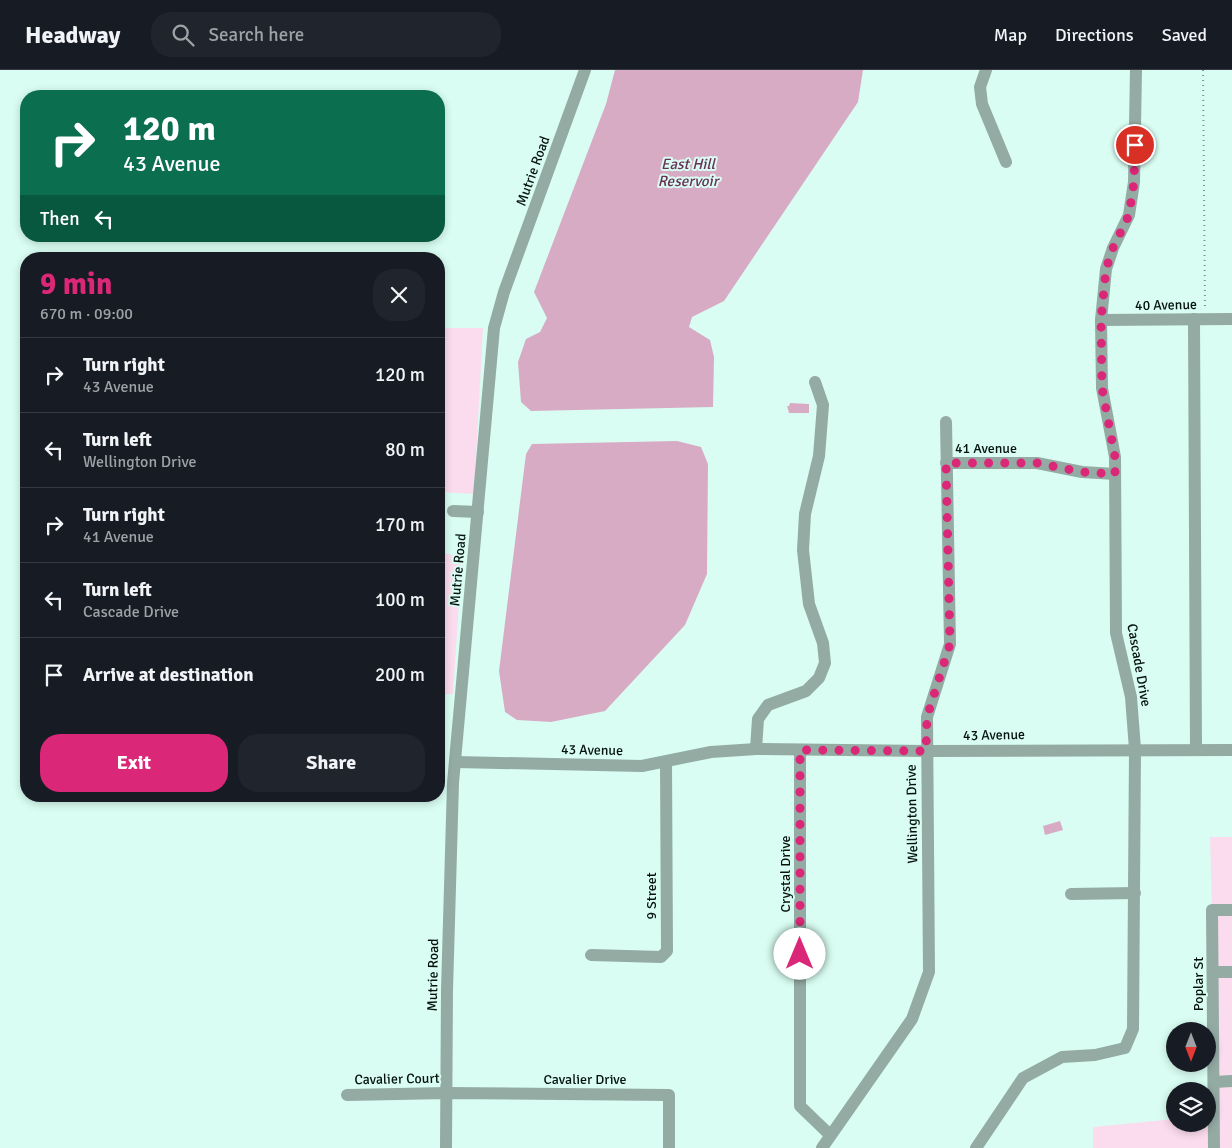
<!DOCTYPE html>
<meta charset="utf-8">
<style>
body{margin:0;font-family:Signika,sans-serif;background:#20242c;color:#f1f3f6;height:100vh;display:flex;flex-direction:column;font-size:19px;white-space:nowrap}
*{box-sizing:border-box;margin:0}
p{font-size:16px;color:#9ea1a6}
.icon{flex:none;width:28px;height:28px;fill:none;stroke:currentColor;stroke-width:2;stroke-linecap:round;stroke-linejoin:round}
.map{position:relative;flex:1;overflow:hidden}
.panel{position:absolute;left:20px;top:182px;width:425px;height:550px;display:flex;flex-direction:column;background:#171b24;border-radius:20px;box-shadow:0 2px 8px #0003}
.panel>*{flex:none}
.hud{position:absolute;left:20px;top:20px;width:425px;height:152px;border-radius:20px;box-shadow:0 2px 8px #0003;background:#0b6e4f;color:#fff;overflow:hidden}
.needle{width:32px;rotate:180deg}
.buttons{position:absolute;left:1166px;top:952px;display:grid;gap:10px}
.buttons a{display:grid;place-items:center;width:50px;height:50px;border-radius:50%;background:#171b24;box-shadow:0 2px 8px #0003;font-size:25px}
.pin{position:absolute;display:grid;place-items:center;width:42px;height:42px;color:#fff;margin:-21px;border:2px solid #fff;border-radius:50%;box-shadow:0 1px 5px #0007}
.me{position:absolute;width:55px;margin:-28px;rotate:0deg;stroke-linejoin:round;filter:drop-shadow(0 0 4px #0008)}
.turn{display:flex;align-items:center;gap:18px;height:105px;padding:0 20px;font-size:22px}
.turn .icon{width:65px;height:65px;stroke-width:2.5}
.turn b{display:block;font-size:35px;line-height:42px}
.then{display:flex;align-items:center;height:48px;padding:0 20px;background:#0003;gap:10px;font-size:19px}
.round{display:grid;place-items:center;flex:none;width:52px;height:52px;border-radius:20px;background:#20242c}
.head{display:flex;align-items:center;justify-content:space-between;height:85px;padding:0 20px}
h1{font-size:30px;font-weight:800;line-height:38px;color:#db2777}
.primary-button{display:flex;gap:10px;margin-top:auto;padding:10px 20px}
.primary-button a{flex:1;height:58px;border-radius:20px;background:#db2777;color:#fff;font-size:20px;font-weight:800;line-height:58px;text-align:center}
.primary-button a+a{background:#20242c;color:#f1f3f6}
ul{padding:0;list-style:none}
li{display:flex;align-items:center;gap:15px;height:75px;padding:0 20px;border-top:1px solid #363941}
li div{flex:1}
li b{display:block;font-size:19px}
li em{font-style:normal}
header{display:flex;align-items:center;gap:30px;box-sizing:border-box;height:70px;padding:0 25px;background:#171b24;border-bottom:1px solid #363941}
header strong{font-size:24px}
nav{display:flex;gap:28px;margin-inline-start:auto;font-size:18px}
.search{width:350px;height:45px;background:#20242c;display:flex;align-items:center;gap:12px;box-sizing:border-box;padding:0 18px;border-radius:20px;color:#9ea1a6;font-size:19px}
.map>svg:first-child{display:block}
.green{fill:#fbdcee}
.water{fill:#d8abc5}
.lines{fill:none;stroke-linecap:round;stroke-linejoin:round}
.path{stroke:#7a948c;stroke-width:2;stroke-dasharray:1 4;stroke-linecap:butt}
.minor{stroke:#94aba4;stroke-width:12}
.route{stroke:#db2777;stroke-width:9;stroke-dasharray:0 16.2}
.labels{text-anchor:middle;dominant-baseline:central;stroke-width:4;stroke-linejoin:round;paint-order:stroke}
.street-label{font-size:14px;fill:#06120e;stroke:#d9fdf2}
.water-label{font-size:15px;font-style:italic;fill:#693155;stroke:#d9fdf2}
</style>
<header>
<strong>Headway</strong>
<div class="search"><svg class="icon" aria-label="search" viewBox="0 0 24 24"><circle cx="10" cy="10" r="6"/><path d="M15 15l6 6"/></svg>Search here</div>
<nav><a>Map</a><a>Directions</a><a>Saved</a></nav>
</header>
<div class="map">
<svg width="1232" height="1078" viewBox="0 0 1232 1078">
<rect width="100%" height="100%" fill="#d9fdf2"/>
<!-- green -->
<g class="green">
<path d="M439 258H483L474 424 439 422Z"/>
<path d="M439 483 462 486 453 624H439Z"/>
<path d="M1210 767H1232V1078H1093V1057L1175 1049V1054H1208L1212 840Z"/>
</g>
<!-- water -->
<g class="water">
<path d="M615 0H863L858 32 724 231 692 247 689 257 710 270 714 287 713 337 531 341 521 332 518 292 526 269 540 262 547 248 534 222 606 34Z"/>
<path d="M790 333 809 334V343H789L787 336H789Z"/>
<path d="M677 371 701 377 708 394 707 504 685 555 605 641 551 652 517 650 505 642 499 601 526 384 532 374Z"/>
<path d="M1060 751 1063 760 1045 765 1043 756Z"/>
</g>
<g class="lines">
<!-- path -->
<path class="path" d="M1203 0 1205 237"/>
<!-- minor -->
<g class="minor">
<path d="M986 0 980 17 982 34 1006 92"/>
<path d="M1194 249 1196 679"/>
<path d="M1101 250 1232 249"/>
<path d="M946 393H1037L1082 402 1115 404"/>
<path d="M453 441 478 442"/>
<path d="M756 679 758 649 768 635 806 621 819 608 825 593 823 573 809 534 803 480 805 444 819 386 823 335 815 312"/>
<path d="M800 680V1036L830 1065"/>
<path d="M456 692 642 696 711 682 756 679 926 681 1232 680"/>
<path d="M1071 824 1135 823"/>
<path d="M591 885 661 887 667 881 666 692"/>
<path d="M1213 902H1232"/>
<path d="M1214 1012 1232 1011"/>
<path d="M347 1025 447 1023 669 1025V1078"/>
<path d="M446 1078 447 920 453 713 494 258 504 222 585 0"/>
<path d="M822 1078 912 949 929 902 927 647 950 574 946 352"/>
<path d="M976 1078 1023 1008 1062 987 1095 985 1125 978 1133 959 1135 679 1131 627 1116 563 1115 387 1102 318 1101 250 1106 199 1113 178 1129 145 1134 112 1136 0"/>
<path d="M1214 1078 1212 840H1232"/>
</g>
</g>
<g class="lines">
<!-- route -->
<path class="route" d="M800 884V680L926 681 927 647 950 574 946 393H1037L1082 402 1115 404V387L1102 318 1101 250 1106 199 1113 178 1129 145 1134 112 1135 75"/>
</g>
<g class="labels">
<!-- street labels -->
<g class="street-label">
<text transform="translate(533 101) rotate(-70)">Mutrie Road</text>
<text transform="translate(1166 235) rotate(-1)">40 Avenue</text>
<text x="986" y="378">41 Avenue</text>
<text transform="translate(458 500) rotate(-85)">Mutrie Road</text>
<text transform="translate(1139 595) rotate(80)">Cascade Drive</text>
<text transform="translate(994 665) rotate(-1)">43 Avenue</text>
<text transform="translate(592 680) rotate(1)">43 Avenue</text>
<text transform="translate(912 744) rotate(-91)">Wellington Drive</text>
<text transform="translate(785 804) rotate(-90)">Crystal Drive</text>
<text transform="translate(651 826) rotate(-90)">9 Street</text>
<text transform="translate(433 905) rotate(-89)">Mutrie Road</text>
<text transform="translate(1198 914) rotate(-90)">Poplar St</text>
<text transform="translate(397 1009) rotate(-1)">Cavalier Court</text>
<text x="585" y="1009">Cavalier Drive</text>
</g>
<!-- water labels -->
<g class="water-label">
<text x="688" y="94">East Hill<tspan x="688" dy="17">Reservoir</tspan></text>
</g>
</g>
</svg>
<div class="buttons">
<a><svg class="needle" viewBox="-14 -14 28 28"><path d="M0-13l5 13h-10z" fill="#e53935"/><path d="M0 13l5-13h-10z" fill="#9ea1a6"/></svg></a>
<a><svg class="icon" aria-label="layers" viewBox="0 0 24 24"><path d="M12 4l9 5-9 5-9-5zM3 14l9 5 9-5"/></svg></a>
</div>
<div class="pin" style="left:1135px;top:75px;background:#d93025"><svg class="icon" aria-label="arrive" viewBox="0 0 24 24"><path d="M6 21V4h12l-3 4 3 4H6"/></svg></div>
<svg class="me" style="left:800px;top:884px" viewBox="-20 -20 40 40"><circle r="19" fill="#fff"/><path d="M0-13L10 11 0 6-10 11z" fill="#db2777"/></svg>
<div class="hud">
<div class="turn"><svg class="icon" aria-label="right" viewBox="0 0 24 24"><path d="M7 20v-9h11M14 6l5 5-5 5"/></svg><div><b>120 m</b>43 Avenue</div></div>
<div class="then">Then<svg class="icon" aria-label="left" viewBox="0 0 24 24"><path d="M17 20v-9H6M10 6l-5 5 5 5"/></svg></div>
</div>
<section class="panel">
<div class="head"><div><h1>9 min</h1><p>670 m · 09:00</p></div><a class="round"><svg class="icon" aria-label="close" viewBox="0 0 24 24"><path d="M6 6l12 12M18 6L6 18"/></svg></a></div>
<ul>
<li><svg class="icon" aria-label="right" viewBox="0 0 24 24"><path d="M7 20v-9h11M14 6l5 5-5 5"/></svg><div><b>Turn right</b><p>43 Avenue</p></div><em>120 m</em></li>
<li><svg class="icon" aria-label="left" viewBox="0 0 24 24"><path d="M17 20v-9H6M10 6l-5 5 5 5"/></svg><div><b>Turn left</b><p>Wellington Drive</p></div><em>80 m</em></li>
<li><svg class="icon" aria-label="right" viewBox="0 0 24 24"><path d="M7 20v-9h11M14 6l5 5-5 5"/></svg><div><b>Turn right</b><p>41 Avenue</p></div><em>170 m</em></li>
<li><svg class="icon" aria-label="left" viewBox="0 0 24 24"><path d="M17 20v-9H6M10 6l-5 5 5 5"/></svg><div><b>Turn left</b><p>Cascade Drive</p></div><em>100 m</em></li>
<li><svg class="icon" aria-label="arrive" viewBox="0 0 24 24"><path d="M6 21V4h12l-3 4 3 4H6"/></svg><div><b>Arrive at destination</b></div><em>200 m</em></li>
</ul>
<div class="primary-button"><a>Exit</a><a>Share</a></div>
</section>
</div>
